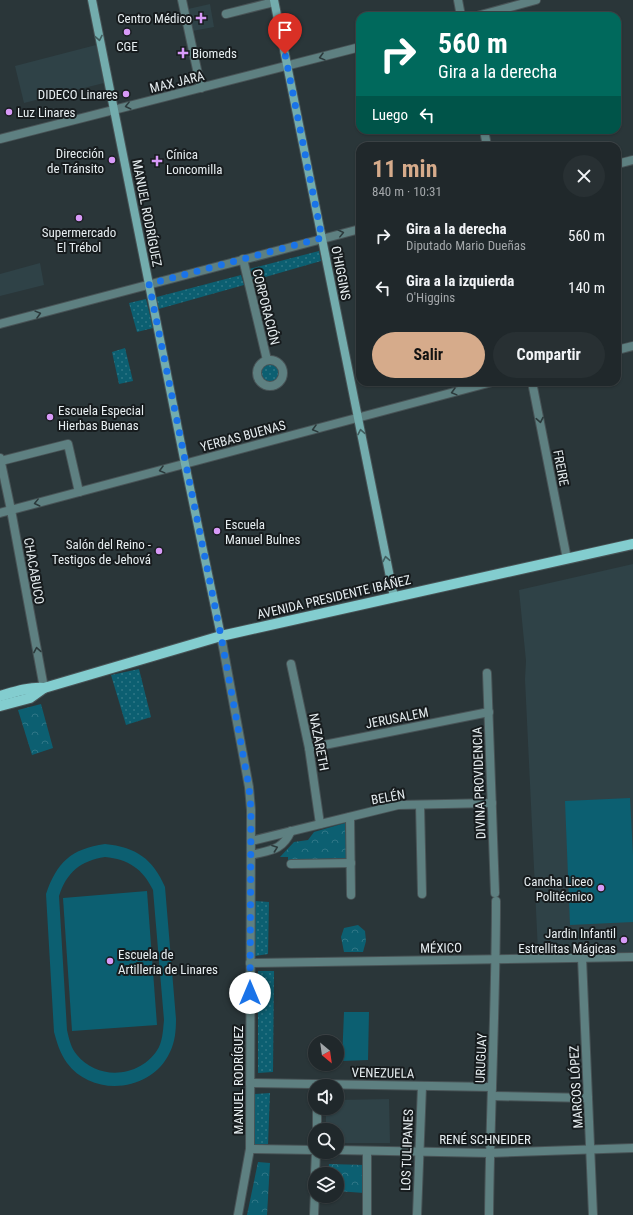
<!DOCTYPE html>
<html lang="es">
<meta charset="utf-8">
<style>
body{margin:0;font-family:"Roboto Condensed",sans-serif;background:#283033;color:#f1f3f6;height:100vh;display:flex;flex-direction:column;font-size:15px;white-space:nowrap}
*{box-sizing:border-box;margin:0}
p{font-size:13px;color:#a2a6a9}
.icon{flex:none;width:22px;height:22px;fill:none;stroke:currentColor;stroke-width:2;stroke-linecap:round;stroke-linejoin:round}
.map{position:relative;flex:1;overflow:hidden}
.drawer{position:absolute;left:356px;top:142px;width:265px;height:244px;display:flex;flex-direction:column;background:#20282b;border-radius:12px;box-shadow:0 1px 3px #0004,0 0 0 1px #3d4447}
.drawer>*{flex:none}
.banner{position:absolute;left:356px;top:12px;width:265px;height:122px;border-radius:12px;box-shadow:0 1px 3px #0004,0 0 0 1px #3d4447;background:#00695c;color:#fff;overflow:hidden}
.needle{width:26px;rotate:151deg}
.controls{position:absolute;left:308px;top:1035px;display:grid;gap:8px}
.controls a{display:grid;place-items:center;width:36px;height:36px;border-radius:50%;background:#20282b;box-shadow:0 1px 3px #0004,0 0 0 1px #3d4447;font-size:20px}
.pin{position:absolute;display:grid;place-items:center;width:34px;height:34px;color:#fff;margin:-41px -17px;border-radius:50% 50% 50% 0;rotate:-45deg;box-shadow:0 0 4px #0007}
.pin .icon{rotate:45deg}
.me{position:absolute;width:44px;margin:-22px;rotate:0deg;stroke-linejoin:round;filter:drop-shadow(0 0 3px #0008)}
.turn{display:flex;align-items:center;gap:14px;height:84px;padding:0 16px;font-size:18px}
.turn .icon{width:52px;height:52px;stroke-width:2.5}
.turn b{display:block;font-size:28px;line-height:34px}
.then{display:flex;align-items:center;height:38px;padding:0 16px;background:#0003;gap:8px;font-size:15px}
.round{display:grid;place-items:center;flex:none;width:42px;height:42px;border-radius:21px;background:#283033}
.head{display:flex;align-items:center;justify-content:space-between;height:68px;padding:0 16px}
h1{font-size:24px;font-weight:700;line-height:30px;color:#d6ab8b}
.cta{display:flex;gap:8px;margin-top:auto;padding:8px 16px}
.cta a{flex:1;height:46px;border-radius:24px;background:#d6ab8b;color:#111;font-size:16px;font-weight:700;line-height:46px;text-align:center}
.cta a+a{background:#283033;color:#f1f3f6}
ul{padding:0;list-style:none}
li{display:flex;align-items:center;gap:12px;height:52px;padding:0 16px}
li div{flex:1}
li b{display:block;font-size:15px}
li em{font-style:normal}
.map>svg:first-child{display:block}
.built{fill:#2f4247}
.grass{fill:url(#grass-dots)}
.park{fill:url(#park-crowns)}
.pitch{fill:#0c5f71;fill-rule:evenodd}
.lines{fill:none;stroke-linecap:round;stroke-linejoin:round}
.minor-casing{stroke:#485356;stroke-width:10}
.tertiary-casing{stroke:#485356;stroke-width:10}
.secondary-casing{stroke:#485356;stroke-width:10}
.primary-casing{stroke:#485356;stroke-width:12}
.minor{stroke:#5e8081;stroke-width:8}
.tertiary{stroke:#5e8081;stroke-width:8}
.secondary{stroke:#73acad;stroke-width:8}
.primary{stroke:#83cdcf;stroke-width:10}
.oneway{stroke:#405d5e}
.oneway2{stroke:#2c3a3c}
.route{stroke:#1a73e8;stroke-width:7;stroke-dasharray:0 12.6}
.poi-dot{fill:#d89af8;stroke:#171c1e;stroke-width:1.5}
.labels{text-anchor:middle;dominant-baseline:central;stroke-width:4;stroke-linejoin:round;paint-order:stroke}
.poi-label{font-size:13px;fill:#e6edf0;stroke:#171c1e;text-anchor:end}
.street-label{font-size:13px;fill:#e6edf0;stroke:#171c1e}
</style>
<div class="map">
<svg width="633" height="1215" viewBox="0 0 633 1215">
<defs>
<pattern id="grass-dots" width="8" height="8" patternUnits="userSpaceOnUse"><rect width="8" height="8" fill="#0c5f71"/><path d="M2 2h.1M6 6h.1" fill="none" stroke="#2f7686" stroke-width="1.8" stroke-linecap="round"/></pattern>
<pattern id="park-crowns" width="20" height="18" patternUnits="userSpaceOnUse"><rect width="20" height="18" fill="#0c5f71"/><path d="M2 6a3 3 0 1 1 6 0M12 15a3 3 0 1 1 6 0" fill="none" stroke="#2f7686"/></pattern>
</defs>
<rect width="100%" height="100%" fill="#2a3639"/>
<!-- built -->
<g class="built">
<path d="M210 4 214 27 192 31 188 9Z"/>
<path d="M96 45 104 83 24 103 15 66Z"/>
<path d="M40 263 44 285 0 296V274Z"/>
<path d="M633 564V952H538L525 679 526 661 519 590Z"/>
<path d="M389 1099 390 1143H337V1130H326V1108H337V1100Z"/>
</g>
<!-- grass -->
<g class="grass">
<path d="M319 251 321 261 248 282 245 270Z"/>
<path d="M241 275 244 285 155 310 153 298Z"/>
<path d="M146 299 153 328 137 332 129 303Z"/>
<path d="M125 348 133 381 119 384 112 352Z"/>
<circle cx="270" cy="373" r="10"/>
<path d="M139 669 151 717 126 725 111 675Z"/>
<path d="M255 901 269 902 268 954 255 956Z"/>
<path d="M258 971H274L273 1072 258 1073Z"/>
<path d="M270 1093 268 1144 255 1145V1094Z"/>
</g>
<!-- park -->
<g class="park">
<path d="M41 704 53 748 32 755 18 710Z"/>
<path d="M345 823 347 858 288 860V857H280L294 842 308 840 314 832Z"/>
<path d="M358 925 365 931 366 941 363 952H344L341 937 344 928Z"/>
<path d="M258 1162 270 1163 267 1215H247Z"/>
<path d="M329 1164 365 1165 364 1193 337 1191V1174H328Z"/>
</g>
<!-- pitch -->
<g class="pitch">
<path d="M630 798 633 855V922L570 925 565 801Z"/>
<path d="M105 844C136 847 153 859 165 887L176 1019C176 1031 175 1042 170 1052 152 1092 93 1098 67 1063 60 1053 57 1043 54 1032L46 894C57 862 71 849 105 844ZM105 857C128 859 143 869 153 890L164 1020C163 1029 163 1038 159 1047 143 1077 99 1082 77 1055 71 1048 69 1039 67 1030L59 896C67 872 80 861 105 857Z"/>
<path d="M147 891 157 1025 72 1031 63 898Z"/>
<path d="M344 1012H369L368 1060 342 1061Z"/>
</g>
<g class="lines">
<!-- minor casing -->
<g class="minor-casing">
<g id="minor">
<path d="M182 0 201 88"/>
<path d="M226 14 274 2"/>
<path d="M477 16 536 0"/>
<path d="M0 139 360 47"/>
<path d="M243 259 267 360"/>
<circle cx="270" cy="373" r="13"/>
<path d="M532 382 567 559"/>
<path d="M1 461 68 444 79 492"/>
<path d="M291 664 309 748 320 824"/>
<path d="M487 673 495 893"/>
<path d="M309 748 489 712"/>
<path d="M420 805 422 894"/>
<path d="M350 817 351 895"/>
<path d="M251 841 398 805 492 803"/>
<path d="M251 855C270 850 282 851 291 831"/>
<path d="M291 864 351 863"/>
<path d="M582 958 593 1215"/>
<path d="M250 963 633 957"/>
<path d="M250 1083 492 1087"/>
<path d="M492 1096 588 1098"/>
<path d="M317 1130V1108"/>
<path d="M315 1174 316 1152"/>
<path d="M314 1215 315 1191"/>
<path d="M367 1215V1151"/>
<path d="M417 1215 422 1086"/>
<path d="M489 1215C490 1110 496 1006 496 901"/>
</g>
</g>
<!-- tertiary casing -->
<g class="tertiary-casing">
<g id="tertiary">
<path d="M458 0 461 16"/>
<path d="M484 130 487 146"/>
<path d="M617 164 633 160"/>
<path d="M0 324 360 229"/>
<path d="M617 350 633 346"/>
<path d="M0 458 11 510 44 688"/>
<path d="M0 513 492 382"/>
<path d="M221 636 249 787 251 810 250 1149 238 1215"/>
<path d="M250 1149 315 1150"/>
<path d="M337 1150 490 1153 633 1148"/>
</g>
</g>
<!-- secondary casing -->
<g class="secondary-casing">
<g id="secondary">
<path d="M92 0 185 464 221 636"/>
<path d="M274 0 394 597"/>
</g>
</g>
<!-- primary casing -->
<g class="primary-casing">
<g id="primary">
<path d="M0 696C14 692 28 687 44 688"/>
<path d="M0 706 30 698 44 688 221 636 633 544"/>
</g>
</g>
<!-- minor -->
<use href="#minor" class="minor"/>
<!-- tertiary -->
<use href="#tertiary" class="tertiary"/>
<!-- secondary -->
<use href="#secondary" class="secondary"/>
<!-- primary -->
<use href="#primary" class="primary"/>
</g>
<!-- one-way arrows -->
<defs><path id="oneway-chevron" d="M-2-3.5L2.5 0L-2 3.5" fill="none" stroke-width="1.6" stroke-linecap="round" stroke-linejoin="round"/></defs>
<g class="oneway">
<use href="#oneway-chevron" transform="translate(99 38) rotate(79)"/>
<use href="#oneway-chevron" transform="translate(361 432) rotate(-101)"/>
<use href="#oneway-chevron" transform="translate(386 559) rotate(-101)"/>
</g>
<g class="oneway2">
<use href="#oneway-chevron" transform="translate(322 57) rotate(165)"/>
<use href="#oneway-chevron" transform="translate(128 106) rotate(166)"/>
<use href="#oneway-chevron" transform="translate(341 233) rotate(-14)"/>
<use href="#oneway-chevron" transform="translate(38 314) rotate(-15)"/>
<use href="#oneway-chevron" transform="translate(454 392) rotate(165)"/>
<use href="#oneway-chevron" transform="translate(540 420) rotate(79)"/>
<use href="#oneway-chevron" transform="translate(315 429) rotate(165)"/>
<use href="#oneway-chevron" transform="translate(162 470) rotate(165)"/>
<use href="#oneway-chevron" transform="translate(37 503) rotate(166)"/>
<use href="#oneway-chevron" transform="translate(37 650) rotate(-100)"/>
<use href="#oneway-chevron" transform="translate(275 848) rotate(-20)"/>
</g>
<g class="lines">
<!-- route -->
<path class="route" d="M250 993 251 810 249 787 221 636 149 284 322 238 285 54"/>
</g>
<!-- markers -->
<g class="poi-dot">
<path d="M199 12h4v4h4v4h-4v4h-4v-4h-4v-4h4z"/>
<circle cx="127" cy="32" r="4"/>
<path d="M181 47h4v4h4v4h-4v4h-4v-4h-4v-4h4z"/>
<circle cx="126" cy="94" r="4"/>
<circle cx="9" cy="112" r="4"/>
<circle cx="112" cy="160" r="4"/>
<path d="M155 155h4v4h4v4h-4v4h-4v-4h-4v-4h4z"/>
<circle cx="79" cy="218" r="4"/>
<circle cx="50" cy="417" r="4"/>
<circle cx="217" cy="531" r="4"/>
<circle cx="159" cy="551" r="4"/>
<circle cx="601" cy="888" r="4"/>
<circle cx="624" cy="940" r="4"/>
<circle cx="110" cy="961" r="4"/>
</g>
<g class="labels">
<!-- poi labels -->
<g class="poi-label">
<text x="192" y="18">Centro Médico</text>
<text x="127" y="46" text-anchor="middle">CGE</text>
<text x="192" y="53" text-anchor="start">Biomeds</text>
<text x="118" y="94">DIDECO Linares</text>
<text x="17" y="112" text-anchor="start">Luz Linares</text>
<text x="104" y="153">Dirección<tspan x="104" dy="15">de Tránsito</tspan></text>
<text x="166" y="154" text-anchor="start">Cínica<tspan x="166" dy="15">Loncomilla</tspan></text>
<text x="79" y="232" text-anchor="middle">Supermercado<tspan x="79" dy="15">El Trébol</tspan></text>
<text x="58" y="410" text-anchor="start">Escuela Especial<tspan x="58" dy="15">Hierbas Buenas</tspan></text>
<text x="225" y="524" text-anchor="start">Escuela<tspan x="225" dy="15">Manuel Bulnes</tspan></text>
<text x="151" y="544">Salón del Reino -<tspan x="151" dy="15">Testigos de Jehová</tspan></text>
<text x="593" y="881">Cancha Liceo<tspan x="593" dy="15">Politécnico</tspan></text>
<text x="616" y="933">Jardin Infantil<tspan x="616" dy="15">Estrellitas Mágicas</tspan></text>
<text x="118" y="954" text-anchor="start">Escuela de<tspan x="118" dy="15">Artilleria de Linares</tspan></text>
</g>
<!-- street labels -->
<g class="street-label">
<text transform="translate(177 82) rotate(-14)">MAX JARA</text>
<text transform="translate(147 213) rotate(79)">MANUEL RODRÍGUEZ</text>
<text transform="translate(341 273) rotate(79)">O'HIGGINS</text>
<text transform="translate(266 307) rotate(76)">CORPORACIÓN</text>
<text transform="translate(243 436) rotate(-15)">YERBAS BUENAS</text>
<text transform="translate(561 468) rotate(79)">FREIRE</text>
<text transform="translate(34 571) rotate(80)">CHACABUCO</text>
<text transform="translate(334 597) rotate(-13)">AVENIDA PRESIDENTE IBÁÑEZ</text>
<text transform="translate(397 718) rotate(-11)">JERUSALEM</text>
<text transform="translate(319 742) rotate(79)">NAZARETH</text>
<text transform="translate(479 783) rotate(-92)">DIVINA PROVIDENCIA</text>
<text transform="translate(388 797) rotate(-10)">BELÉN</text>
<text transform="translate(441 948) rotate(-1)">MÉXICO</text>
<text transform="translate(481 1058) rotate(-88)">URUGUAY</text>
<text transform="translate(383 1073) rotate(1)">VENEZUELA</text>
<text transform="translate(238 1080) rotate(-90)">MANUEL RODRÍGUEZ</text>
<text transform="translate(576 1087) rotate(-93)">MARCOS LÓPEZ</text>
<text x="485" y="1139">RENÉ SCHNEIDER</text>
<text transform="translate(407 1150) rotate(-88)">LOS TULIPANES</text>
</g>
</g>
</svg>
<div class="controls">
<a><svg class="needle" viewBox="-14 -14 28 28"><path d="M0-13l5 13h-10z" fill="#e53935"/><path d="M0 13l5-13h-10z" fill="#a2a6a9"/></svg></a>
<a><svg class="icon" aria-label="sound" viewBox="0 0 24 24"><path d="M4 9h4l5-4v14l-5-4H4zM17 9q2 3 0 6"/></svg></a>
<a><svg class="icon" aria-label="search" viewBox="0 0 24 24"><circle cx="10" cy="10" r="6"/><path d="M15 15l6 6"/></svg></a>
<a><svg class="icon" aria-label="layers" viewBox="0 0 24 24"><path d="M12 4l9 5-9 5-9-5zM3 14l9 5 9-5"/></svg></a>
</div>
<div class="pin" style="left:285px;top:54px;background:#d93025"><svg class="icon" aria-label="arrive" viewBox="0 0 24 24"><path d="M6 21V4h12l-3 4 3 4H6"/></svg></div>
<svg class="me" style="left:250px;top:993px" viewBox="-20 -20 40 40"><circle r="19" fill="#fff"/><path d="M0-13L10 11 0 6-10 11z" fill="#1a73e8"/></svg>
<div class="banner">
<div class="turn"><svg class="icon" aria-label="right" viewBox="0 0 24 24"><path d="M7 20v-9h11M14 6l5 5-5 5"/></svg><div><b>560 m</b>Gira a la derecha</div></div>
<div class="then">Luego<svg class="icon" aria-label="left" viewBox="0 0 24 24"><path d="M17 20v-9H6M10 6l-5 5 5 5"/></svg></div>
</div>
<section class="drawer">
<div class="head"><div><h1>11 min</h1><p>840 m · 10:31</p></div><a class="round"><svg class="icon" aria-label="close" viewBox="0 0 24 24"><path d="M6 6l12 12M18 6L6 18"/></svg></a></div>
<ul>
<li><svg class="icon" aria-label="right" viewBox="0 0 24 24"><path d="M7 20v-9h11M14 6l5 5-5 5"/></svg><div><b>Gira a la derecha</b><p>Diputado Mario Dueñas</p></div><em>560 m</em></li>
<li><svg class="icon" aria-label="left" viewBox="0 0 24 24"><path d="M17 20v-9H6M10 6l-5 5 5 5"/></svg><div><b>Gira a la izquierda</b><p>O'Higgins</p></div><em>140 m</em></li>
</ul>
<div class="cta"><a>Salir</a><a>Compartir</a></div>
</section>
</div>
